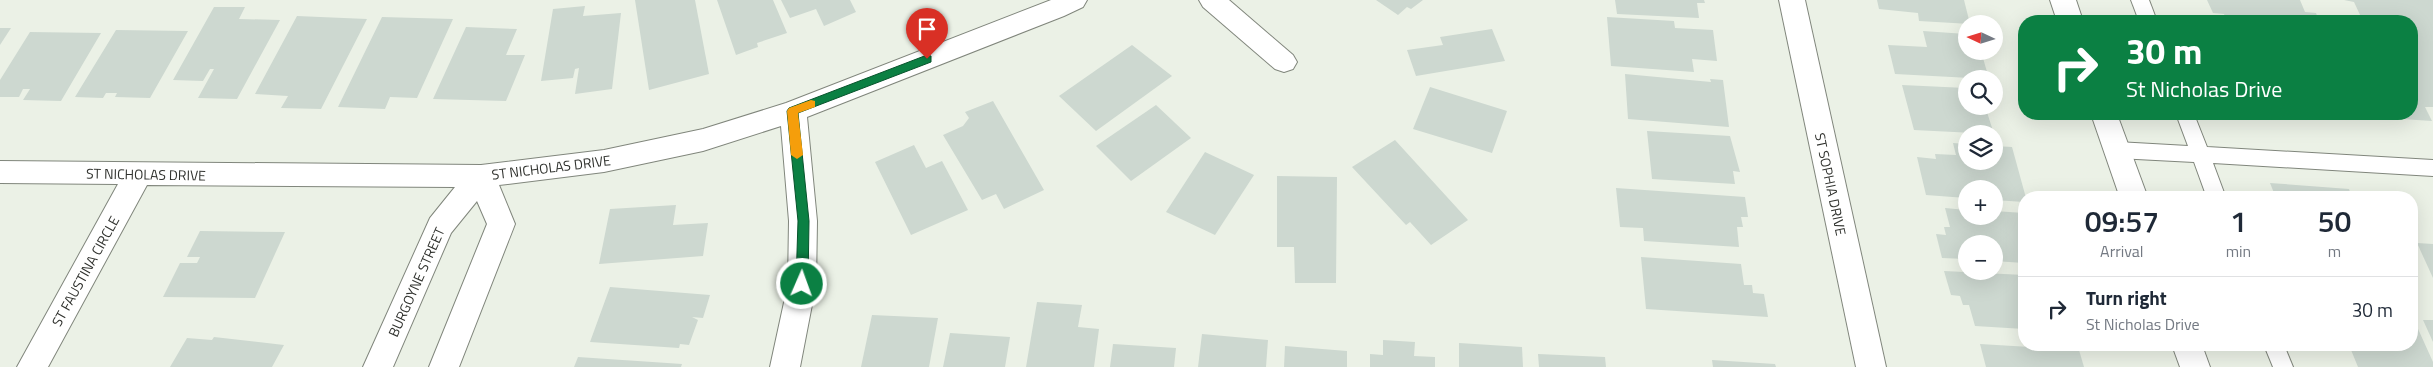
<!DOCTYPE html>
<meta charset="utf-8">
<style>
body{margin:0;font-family:"Titillium Web",sans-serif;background:#f6f6f7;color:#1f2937;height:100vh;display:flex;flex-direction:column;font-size:19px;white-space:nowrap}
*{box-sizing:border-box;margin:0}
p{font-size:16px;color:#747a83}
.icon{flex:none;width:28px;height:28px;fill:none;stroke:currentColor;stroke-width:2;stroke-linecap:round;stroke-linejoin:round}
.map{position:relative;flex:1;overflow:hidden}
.side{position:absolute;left:2018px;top:191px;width:400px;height:160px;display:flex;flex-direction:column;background:#fff;border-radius:20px;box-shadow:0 5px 20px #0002}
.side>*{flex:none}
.hud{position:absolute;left:2018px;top:15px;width:400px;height:105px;border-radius:20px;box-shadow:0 5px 20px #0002;background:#0b8043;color:#fff;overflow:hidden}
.needle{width:32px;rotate:274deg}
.controls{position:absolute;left:1958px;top:15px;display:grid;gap:10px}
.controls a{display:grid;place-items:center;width:45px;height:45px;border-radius:50%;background:#fff;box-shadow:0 5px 20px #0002;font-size:25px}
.pin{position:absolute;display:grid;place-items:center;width:42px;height:42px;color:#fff;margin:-51px -21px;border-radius:50% 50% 50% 0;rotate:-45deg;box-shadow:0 0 5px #0007}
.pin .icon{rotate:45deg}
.me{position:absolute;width:55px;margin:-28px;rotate:2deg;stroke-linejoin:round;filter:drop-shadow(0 0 4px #0008)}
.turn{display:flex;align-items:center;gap:18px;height:105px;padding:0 25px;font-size:22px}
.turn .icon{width:65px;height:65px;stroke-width:2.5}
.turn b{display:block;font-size:35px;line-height:42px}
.eta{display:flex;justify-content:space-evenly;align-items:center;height:85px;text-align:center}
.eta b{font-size:30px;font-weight:600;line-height:35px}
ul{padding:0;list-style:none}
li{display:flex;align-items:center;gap:15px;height:65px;padding:0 25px;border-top:1px solid #e0e1e3}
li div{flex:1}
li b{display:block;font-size:19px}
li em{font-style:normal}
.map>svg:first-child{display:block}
.building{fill:#cdd8d0}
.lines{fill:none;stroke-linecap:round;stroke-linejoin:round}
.service-casing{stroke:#80867c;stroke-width:2}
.minor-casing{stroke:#80867c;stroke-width:2}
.service{fill:#fff;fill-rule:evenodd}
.minor{fill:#fff;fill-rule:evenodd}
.route{fill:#0b8043;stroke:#07532c}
.slow{fill:#f59e0b}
.labels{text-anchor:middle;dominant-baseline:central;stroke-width:4;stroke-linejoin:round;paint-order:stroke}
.street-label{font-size:14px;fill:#30322e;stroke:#fff}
</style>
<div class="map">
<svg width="2433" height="367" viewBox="0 0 2433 367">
<rect width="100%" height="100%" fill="#ebf1e6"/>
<!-- building -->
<g class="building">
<path d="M635 0H695L709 74 649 90Z"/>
<path d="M717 0H773L787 33 757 43 758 47 736 55Z"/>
<path d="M781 0H850L856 12 824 26 816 9 790 18Z"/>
<path d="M1376 0H1423L1411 9 1407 7 1398 15Z"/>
<path d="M1615 0H1704L1705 3H1697L1699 18 1617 14Z"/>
<path d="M1877 0H1964L1970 24 1919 21 1918 13 1879 9Z"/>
<path d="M2207 0H2300L2305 12 2316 13 2319 21H2227L2224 14 2213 13Z"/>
<path d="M2344 0H2433V107H2425L2432 121 2387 118 2385 114H2411V21H2355L2352 16 2361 17 2354 2Z"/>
<path d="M585 6 583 16 621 13 612 89 575 94 579 68 575 69 573 78 541 81 553 9Z"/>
<path d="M214 7H245L239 19 280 20 237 99 198 98 214 69H210L203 81 173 80Z"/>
<path d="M297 16 367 19 321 109 281 108 288 96 255 94Z"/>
<path d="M382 17 453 19 417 98 390 97 385 109 338 107Z"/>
<path d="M1607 17 1674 21 1675 28 1713 30 1717 61 1692 59 1694 72 1611 66Z"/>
<path d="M466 27 517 29 506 55H525L506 101 433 99Z"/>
<path d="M0 28H11L0 45Z"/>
<path d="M1492 29 1505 61 1416 76 1407 50 1443 45 1440 37Z"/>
<path d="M116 30 188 31 150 98 115 97 117 93H106L103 98 75 97Z"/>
<path d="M1923 31 1966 34V51H1981L1989 79 1895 74 1888 45 1927 47Z"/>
<path d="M30 32 101 33 61 101 23 100 30 89H23L19 97H0V80Z"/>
<path d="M1132 45 1172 76 1096 131 1059 96Z"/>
<path d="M1625 74 1711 82 1710 79 1723 80 1729 127 1628 119Z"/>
<path d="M1902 85 1966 88V106H1985L1994 134 1914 130Z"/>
<path d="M1430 87 1507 111 1492 153 1413 129Z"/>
<path d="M993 101 1044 190 1004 209 996 194 982 200 943 135 963 126 969 118 965 112Z"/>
<path d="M1156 105 1191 138 1131 181 1096 146Z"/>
<path d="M2348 114H2382L2383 117 2348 115Z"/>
<path d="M1647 131 1730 136 1740 172 1733 171 1735 184 1652 179Z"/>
<path d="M1395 140 1468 220 1431 245 1410 222 1406 225 1352 167Z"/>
<path d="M1953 143 1966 144V161H1994V146L2012 147 2026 198H2024V202L1994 200V189H1966V198L1926 195 1917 157 1936 159 1935 154 1956 155Z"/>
<path d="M914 145 926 168 942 161 968 210 911 235 875 162Z"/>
<path d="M1205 152 1254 175 1215 235 1166 212Z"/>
<path d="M1277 176 1337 177 1336 283H1295L1294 247H1277Z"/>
<path d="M2270 183 2349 189 2352 198H2276Z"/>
<path d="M1616 188 1745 197 1748 217H1741L1743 227H1737L1739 247 1644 241 1643 228 1620 227Z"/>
<path d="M676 205 673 225 708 223 703 256 599 264 610 209Z"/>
<path d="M1945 208 1966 210V216H1994V211L2024 213V263L1994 261V244H1966V259L1942 258 1936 234 1946 235 1944 227H1950Z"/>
<path d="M200 231 285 232 255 298 163 297 180 263H197L200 257H187Z"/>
<path d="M2417 243 2433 244V278Z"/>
<path d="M1641 257 1741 264 1744 285H1752L1753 293 1764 294 1768 317 1646 309Z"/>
<path d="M1944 271 2024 275V329L1975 326 1969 305H1963L1960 296 1951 295Z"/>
<path d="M610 287 710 295 703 318 692 317 698 320 689 345 680 344 679 348 590 342Z"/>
<path d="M1037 302 1082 305 1078 327 1099 329 1094 367H1026Z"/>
<path d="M872 315 938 318 929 367H861Z"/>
<path d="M2411 320H2414L2433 362V367H2358L2349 345H2411Z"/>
<path d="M2423 320H2433V342Z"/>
<path d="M950 333 1010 337 1005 367H943Z"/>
<path d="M1202 334 1268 340 1266 367H1198Z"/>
<path d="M214 337 284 345 272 367H170L187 338 212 340Z"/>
<path d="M1383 340 1415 342 1414 356 1435 357V367H1370V354L1383 355Z"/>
<path d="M1459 343 1522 347 1523 367H1459Z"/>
<path d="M1113 344 1176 348 1174 367H1110Z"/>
<path d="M1980 344 2079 350 2084 367H1986Z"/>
<path d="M1285 346 1347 351V367H1284Z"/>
<path d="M1538 354 1605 357 1606 367H1539Z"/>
<path d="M578 357 682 364 681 367H574Z"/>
<path d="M1712 360 1775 364 1776 367H1713Z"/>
</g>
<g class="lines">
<!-- service casing -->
<g class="service-casing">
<g id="service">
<path d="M2131 0H2149L2157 21H2139Z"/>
<path d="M2176 114H2194L2207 147 2433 160V176L2213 163 2226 198H2207L2194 162 2117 158 2110 155 2108 150 2110 145 2117 142 2188 146Z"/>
<path d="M2264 345H2284L2293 367H2273Z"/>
</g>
</g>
<!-- minor casing -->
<g class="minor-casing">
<g id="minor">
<path d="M1051 0H1087L1083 7 1064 16 807 117 817 221 816 284 800 367H770L788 284 789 221 781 126 703 151 604 172 499 185 515 224 459 367H429L487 224 477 201 451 233 393 367H363L430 218 455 187 147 185 48 367H17L118 184 0 183V161L481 165 604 150 703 129 786 103Z"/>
<path d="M1199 0H1229L1293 55 1297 62 1293 69 1284 72 1275 69 1203 7Z"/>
<path d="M1779 0H1805L1886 367H1856Z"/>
<path d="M2050 0H2076L2083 21H2057Z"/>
<path d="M2091 114H2117L2148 198H2120Z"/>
<path d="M2172 345H2202L2210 367H2180Z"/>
</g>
</g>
<!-- service -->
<use href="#service" class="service"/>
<!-- minor -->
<use href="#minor" class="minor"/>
</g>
<!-- route -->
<path class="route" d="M927 55 931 56V62L798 113 809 221 808 284 802 289 798 287 796 284 798 221 787 111 789 108Z"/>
<!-- slow -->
<path class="slow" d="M811 100 815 101V107L798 113 803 155 797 159 791 155 787 111 789 108Z"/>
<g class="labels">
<!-- street labels -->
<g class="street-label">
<text transform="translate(551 167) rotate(-7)">ST NICHOLAS DRIVE</text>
<text transform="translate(146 174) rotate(1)">ST NICHOLAS DRIVE</text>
<text transform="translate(1831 184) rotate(78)">ST SOPHIA DRIVE</text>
<text transform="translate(85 271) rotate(-61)">ST FAUSTINA CIRCLE</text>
<text transform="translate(416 282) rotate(-66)">BURGOYNE STREET</text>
</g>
</g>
</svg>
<div class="controls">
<a><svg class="needle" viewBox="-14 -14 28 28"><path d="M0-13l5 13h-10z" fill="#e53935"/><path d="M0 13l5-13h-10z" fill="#747a83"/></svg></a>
<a><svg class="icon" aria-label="search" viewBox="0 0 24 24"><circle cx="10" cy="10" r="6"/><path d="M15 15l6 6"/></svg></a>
<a><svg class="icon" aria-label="layers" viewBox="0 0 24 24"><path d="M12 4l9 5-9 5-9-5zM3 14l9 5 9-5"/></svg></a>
<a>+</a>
<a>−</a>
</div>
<div class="pin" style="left:927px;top:59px;background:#d93025"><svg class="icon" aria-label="arrive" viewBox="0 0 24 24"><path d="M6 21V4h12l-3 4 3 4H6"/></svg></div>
<svg class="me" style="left:802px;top:284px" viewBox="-20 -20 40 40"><circle r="17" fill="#0b8043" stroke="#fff" stroke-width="3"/><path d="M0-11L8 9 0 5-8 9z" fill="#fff"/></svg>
<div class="hud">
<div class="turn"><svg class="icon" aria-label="right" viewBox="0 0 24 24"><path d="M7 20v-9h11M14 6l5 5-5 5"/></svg><div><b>30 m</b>St Nicholas Drive</div></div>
</div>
<section class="side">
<div class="eta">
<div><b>09:57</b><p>Arrival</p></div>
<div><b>1</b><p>min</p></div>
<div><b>50</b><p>m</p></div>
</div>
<ul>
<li><svg class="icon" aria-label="right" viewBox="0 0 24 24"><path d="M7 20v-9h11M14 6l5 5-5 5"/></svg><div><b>Turn right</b><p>St Nicholas Drive</p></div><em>30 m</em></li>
</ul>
</section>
</div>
